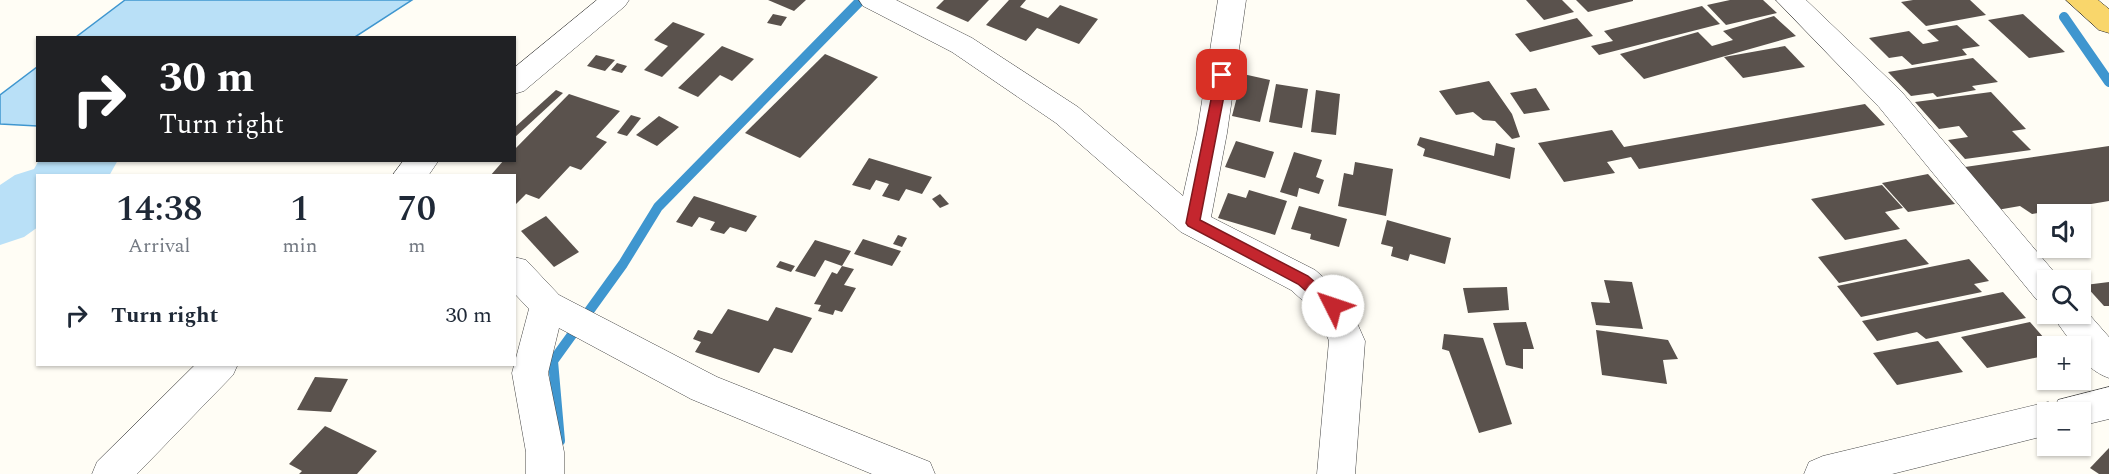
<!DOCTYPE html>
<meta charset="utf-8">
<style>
body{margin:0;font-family:Spectral,serif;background:#f2f2f3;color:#1f2937;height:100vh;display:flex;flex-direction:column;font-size:22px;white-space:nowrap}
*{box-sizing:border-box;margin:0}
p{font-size:20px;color:#747a83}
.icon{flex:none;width:33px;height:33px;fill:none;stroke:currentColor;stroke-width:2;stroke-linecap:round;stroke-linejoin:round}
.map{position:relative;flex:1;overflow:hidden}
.sheet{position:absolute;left:36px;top:174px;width:480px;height:192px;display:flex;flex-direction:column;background:#fff;border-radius:0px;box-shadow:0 2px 4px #0004}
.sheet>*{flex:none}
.guide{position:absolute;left:36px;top:36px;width:480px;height:126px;border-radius:0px;box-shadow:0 2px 4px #0004;background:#202124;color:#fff;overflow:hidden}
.fabs{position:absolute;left:2037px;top:204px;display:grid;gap:12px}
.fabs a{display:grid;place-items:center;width:54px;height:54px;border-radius:0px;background:#fff;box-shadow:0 2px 4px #0004;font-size:30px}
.pin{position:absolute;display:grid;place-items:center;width:51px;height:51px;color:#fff;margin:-26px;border-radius:12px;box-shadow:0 3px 9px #0006}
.me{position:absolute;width:66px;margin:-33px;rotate:311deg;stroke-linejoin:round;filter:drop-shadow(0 0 4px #0008)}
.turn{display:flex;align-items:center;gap:21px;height:126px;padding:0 24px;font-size:27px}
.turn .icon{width:78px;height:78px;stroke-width:2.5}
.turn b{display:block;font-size:42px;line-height:51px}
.eta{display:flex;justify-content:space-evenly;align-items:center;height:102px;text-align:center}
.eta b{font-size:36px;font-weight:600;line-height:42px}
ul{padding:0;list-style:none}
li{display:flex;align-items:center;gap:18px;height:78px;padding:0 24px}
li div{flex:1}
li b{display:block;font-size:22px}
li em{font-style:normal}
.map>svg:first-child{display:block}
.water{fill:#b9e0f7;stroke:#3f96cf;stroke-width:1.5}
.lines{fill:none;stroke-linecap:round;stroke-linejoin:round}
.stream{stroke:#3f96cf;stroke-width:10}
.river{fill:#b9e0f7;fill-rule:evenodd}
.building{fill:#5a524d}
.minor-casing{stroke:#444;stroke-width:1}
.major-casing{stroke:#222;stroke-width:1}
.minor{fill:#fff;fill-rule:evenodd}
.major{fill:#f9d66b;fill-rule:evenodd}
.route{fill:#c4262e;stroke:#7f191e;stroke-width:1.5}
</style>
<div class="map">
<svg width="2109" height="474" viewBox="0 0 2109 474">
<rect width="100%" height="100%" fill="#fffdf5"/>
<!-- water -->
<g class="water">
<path d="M125 0H412L355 37H76Z"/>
<path d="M37 67V126L0 124V95Z"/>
</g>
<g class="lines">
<!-- stream -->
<g class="stream">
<path d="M2064 17 2109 82"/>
<path d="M0 215 3 216"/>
<path d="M560 441 553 361 623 264 658 207 861 0"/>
</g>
<!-- river -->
<path class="river" d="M39 160H118L109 176H38V227L24 237 0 245V185L15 175 34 169Z"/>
</g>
<!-- building -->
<g class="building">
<path d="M768 0H806L794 11Z"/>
<path d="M944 0H989L968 22 936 8Z"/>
<path d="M1009 0H1026L1020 7 1048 18 1060 5 1098 19 1079 44 1037 28 1026 41 986 25Z"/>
<path d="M1526 0H1562L1574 12 1544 20Z"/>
<path d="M1576 0H1633V1L1588 12Z"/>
<path d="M1730 0H1763L1777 13 1726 25 1707 5Z"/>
<path d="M1913 0H1970L1986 15 1926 26 1901 2Z"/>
<path d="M1702 6 1720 24 1599 55 1591 46 1613 41 1604 31Z"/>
<path d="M773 14 787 17 781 26 767 23Z"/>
<path d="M2023 14 2065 52 2029 58 1988 20Z"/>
<path d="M1774 16 1796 36 1644 79 1620 54 1698 32 1712 46 1733 40 1723 31Z"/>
<path d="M1577 18 1593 36 1530 52 1515 34Z"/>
<path d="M673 22 705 34 662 77 644 70 668 46 654 40Z"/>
<path d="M1957 25 1980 46 1962 49 1967 55 1912 65 1902 56 1889 58 1869 38 1909 31 1923 44 1939 41 1927 30Z"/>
<path d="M722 46 754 59 732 81 720 75 698 97 678 88Z"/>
<path d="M1785 46 1805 67 1743 78 1724 57Z"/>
<path d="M825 54 878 77 800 158 745 133Z"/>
<path d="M596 55 615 60 605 71 587 66Z"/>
<path d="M1973 58 1998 82 1972 86 1976 90 1937 97 1933 93 1911 96 1888 72Z"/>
<path d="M617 63 627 66 622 73 611 70Z"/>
<path d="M1243 74 1270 80 1260 122 1232 116Z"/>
<path d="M1489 81 1512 114 1520 137 1512 139 1495 121 1483 120 1473 112 1456 115 1439 91Z"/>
<path d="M1276 84 1308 89 1302 128 1269 122Z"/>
<path d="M1536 88 1550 110 1524 114 1510 93Z"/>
<path d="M556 90 563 93 514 138V128Z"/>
<path d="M1316 90 1340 94 1336 135 1311 132Z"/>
<path d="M1991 92 2026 129 2012 131 2031 150 1965 159 1948 140 1968 137 1959 126 1939 129 1915 102Z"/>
<path d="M569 94 620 111 596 137 607 142 581 170 570 166 539 199 526 194 514 206V176H490L504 160H514V150Z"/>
<path d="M1865 104 1885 125 1639 169 1631 157 1607 162 1615 173 1564 182 1538 143 1612 130 1624 147Z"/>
<path d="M631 115 641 118 627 136 617 133Z"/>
<path d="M659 116 679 127 657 146 636 135Z"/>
<path d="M1420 137 1494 156 1496 143 1515 148 1510 179 1423 156 1425 149 1417 145Z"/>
<path d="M1236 141 1274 152 1265 178 1225 167Z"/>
<path d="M2109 146V201L2032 214 2020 206 1997 210 1965 167Z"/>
<path d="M1294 152 1322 160 1316 177 1324 180 1319 194 1299 188 1297 197 1280 192Z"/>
<path d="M869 158 932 177 922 194 906 189 899 201 882 196 889 184 876 180 870 190 852 185Z"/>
<path d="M1355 162 1393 169 1386 216 1338 206 1344 173 1353 175Z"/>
<path d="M1928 174 1955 204 1908 212 1882 183Z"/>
<path d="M1882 185 1903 208 1885 212 1900 229 1845 240 1811 199Z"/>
<path d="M1249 190 1287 201 1275 235 1218 218 1228 193 1246 198Z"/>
<path d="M940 194 949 204 940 208 932 199Z"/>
<path d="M694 196 757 216 746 232 730 227 724 234 710 230 715 222 699 217 692 227 676 222Z"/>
<path d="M1299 206 1347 219 1339 247 1310 239 1311 234 1291 229Z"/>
<path d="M546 216 579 252 554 267 521 231Z"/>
<path d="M1387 220 1451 238 1445 264 1410 254 1408 261 1391 256 1393 247 1381 244Z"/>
<path d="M898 235 907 238 902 247 893 244Z"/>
<path d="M863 239 901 251 892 266 854 254Z"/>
<path d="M1906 239 1929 264 1839 283 1818 257Z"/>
<path d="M815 240 851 251 842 266 854 269 844 285 856 288 842 312 835 310 833 315 818 311 821 305 814 304 832 272 837 274 842 266 825 260 815 277 795 271Z"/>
<path d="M1969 259 1989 281 1974 284 1982 292 1861 317 1837 286Z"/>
<path d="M780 261 795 266 791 272 776 267Z"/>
<path d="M1604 280 1632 282 1643 329 1596 325 1591 302 1610 303Z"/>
<path d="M2109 282V306H2104L2085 285Z"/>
<path d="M1507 287 1509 310 1468 313 1463 288Z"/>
<path d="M2003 292 2026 318 1926 339 1917 332 1877 341 1862 321Z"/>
<path d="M776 307 812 318 792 353 774 348 759 373 695 352 701 342 693 339 698 330 712 334 728 309 768 321Z"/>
<path d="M1526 322 1534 349H1523V369L1506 365 1493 323Z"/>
<path d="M2030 322 2051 346H2048V355L1987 368 1961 337Z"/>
<path d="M1596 330 1668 340 1678 359 1663 360 1667 384 1602 375Z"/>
<path d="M1444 334 1483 338 1512 424 1479 433 1449 351 1442 349Z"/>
<path d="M1938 341 1963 372 1897 385 1873 353Z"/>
<path d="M315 377 348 379 331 412 297 410Z"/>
<path d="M325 426 377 451 357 474H299L302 471 289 464Z"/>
<path d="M2109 448V474H2099L2090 468Z"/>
</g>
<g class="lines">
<!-- minor casing -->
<g class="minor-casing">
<g id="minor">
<path d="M597 0H629L625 6 524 91 514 94V68Z"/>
<path d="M859 0H896L972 38 1078 107 1183 196 1197 133 1218 0H1246L1227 133 1211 217 1315 270 1345 296 1365 341 1355 474H1317L1329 341 1319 315 1291 290 1181 232 1056 123 952 52 863 6Z"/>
<path d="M1776 0H1806L1901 91 2060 279 2048 280V303L2036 299 1879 107Z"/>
<path d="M404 160H439L428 176H392Z"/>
<path d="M514 257 526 260 559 295 717 377 930 462 935 474H872L691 399 559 328 548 373 564 452V474H526V452L512 373 529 309 514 293Z"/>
<path d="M2080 304 2109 337V378C2095 373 2080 362 2080 346H2074L2051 314H2080Z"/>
<path d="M196 364H238L233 375 137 474H92L97 462Z"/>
<path d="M2109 387V419L2080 426V412H2048V435L1892 474H1804L1809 462 1823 456 2048 402 2056 405 2058 400Z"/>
</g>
</g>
<!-- major casing -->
<g class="major-casing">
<path id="major" d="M2066 0H2098L2109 9V33L2099 30Z"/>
</g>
<!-- minor -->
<use href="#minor" class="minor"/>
<!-- major -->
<use href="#major" class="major"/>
</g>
<!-- route -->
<path class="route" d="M1222 71 1228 75 1200 220 1308 276 1338 302V310H1328L1298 284 1188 226 1186 223 1216 75Z"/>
</svg>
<div class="fabs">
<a><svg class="icon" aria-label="sound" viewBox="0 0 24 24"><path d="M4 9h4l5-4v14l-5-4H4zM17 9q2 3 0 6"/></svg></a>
<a><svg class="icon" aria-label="search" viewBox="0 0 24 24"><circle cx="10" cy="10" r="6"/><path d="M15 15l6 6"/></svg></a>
<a>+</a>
<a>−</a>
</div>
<div class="pin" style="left:1222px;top:75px;background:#d93025"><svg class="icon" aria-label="arrive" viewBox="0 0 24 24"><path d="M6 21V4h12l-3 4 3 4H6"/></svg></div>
<svg class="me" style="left:1333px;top:306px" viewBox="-20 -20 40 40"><circle r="19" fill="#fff"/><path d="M0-13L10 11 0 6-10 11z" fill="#c4262e"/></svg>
<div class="guide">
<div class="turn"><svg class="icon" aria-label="right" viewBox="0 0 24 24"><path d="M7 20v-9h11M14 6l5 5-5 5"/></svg><div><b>30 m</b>Turn right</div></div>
</div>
<section class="sheet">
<div class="eta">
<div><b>14:38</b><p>Arrival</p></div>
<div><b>1</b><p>min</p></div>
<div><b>70</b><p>m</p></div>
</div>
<ul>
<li><svg class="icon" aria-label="right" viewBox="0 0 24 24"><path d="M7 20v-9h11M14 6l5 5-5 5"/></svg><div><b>Turn right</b></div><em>30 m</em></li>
</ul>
</section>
</div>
